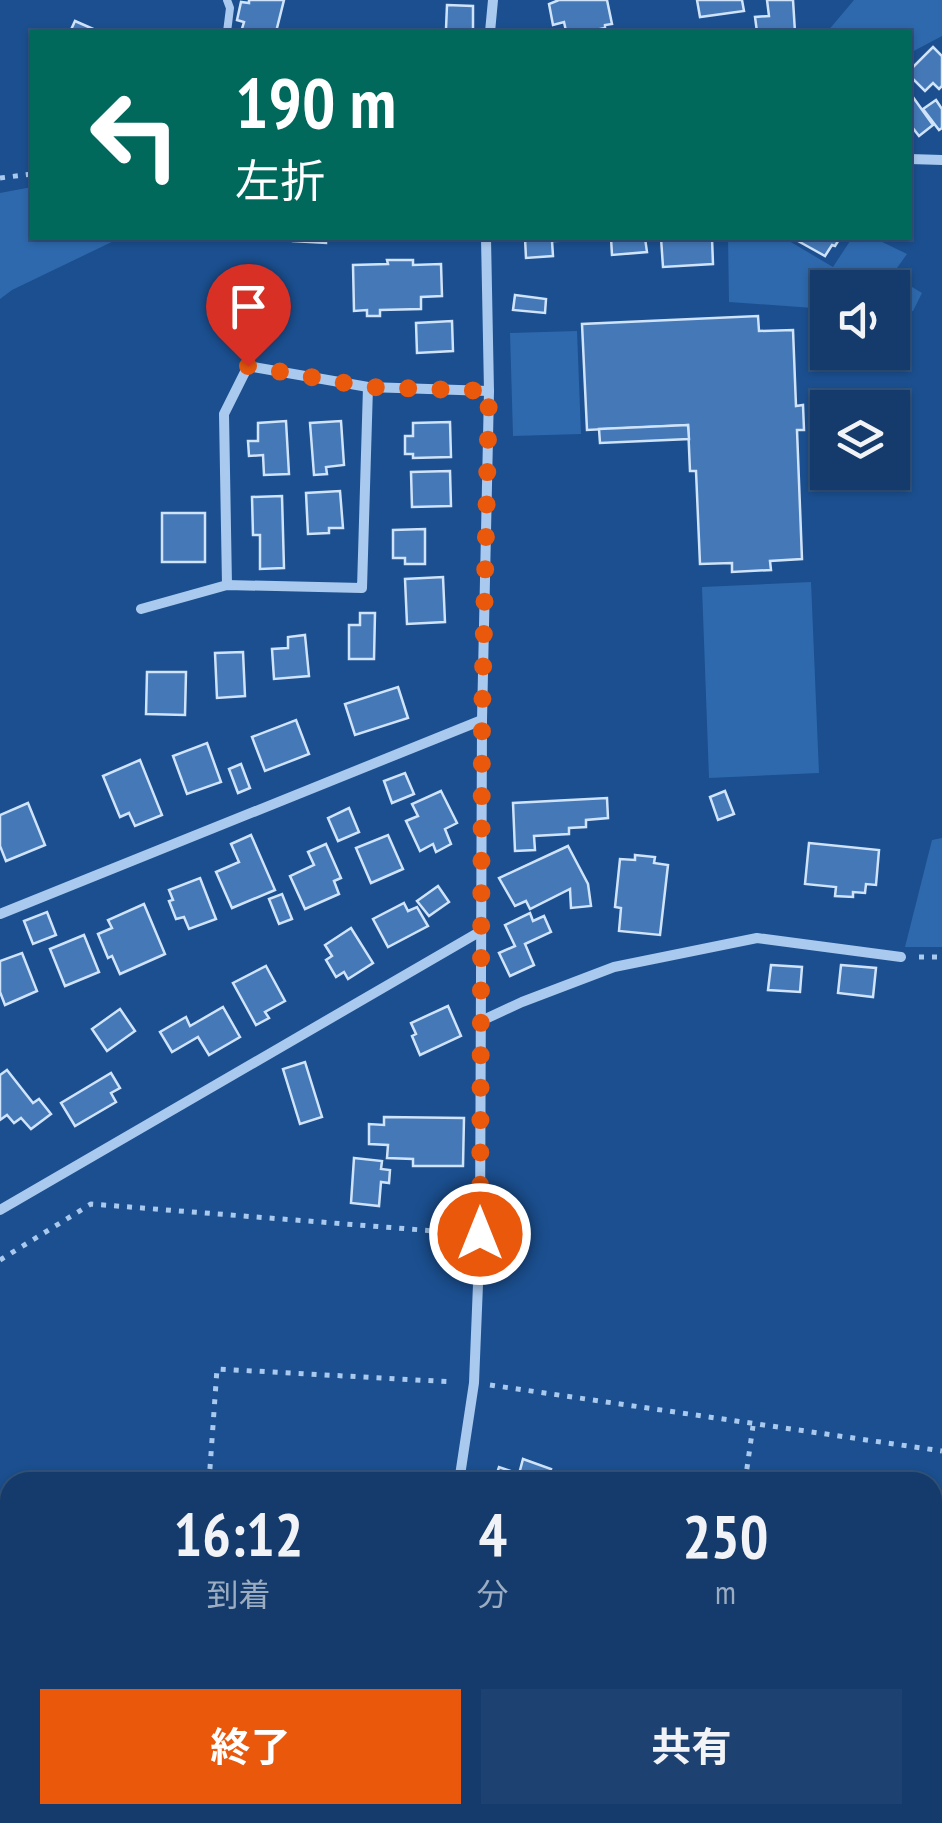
<!DOCTYPE html>
<html lang="ja">
<meta charset="utf-8">
<style>
body{margin:0;font-family:"PT Sans Narrow","Noto Sans JP",sans-serif;background:#1d4271;color:#f1f3f6;height:100vh;display:flex;flex-direction:column;font-size:38px;white-space:nowrap}
*{box-sizing:border-box;margin:0}
p{font-size:32px;color:#9dadc1}
.icon{flex:none;width:55px;height:55px;fill:none;stroke:currentColor;stroke-width:2;stroke-linecap:round;stroke-linejoin:round}
.map{position:relative;flex:1;overflow:hidden}
.drawer{position:absolute;left:0px;top:1472px;width:942px;height:352px;display:flex;flex-direction:column;background:#143b6b;border-radius:30px 30px 0 0;box-shadow:0 2px 8px #0004,0 0 0 2px #33557e}
.drawer>*{flex:none}
.top-card{position:absolute;left:30px;top:30px;width:882px;height:210px;border-radius:0px;box-shadow:0 2px 8px #0004,0 0 0 2px #33557e;background:#00695c;color:#fff;overflow:hidden}
.fabs{position:absolute;left:810px;top:270px;display:grid;gap:20px}
.fabs a{display:grid;place-items:center;width:100px;height:100px;border-radius:0px;background:#143b6b;box-shadow:0 2px 8px #0004,0 0 0 2px #33557e;font-size:50px}
.pin{position:absolute;display:grid;place-items:center;width:85px;height:85px;color:#fff;margin:-102px -42px;border-radius:50% 50% 50% 0;rotate:-45deg;box-shadow:0 0 10px #0007}
.pin .icon{rotate:45deg}
.me{position:absolute;width:110px;margin:-55px;rotate:0deg;stroke-linejoin:round;filter:drop-shadow(0 0 8px #0008)}
.turn{display:flex;align-items:center;gap:35px;height:210px;padding:0 40px;font-size:45px}
.turn .icon{width:130px;height:130px;stroke-width:2.5}
.turn b{display:block;font-size:70px;line-height:85px}
.eta{display:flex;justify-content:space-evenly;align-items:center;height:170px;text-align:center}
.eta b{font-size:60px;font-weight:700;line-height:70px}
.action{display:flex;gap:20px;margin-top:auto;padding:20px 40px}
.action a{flex:1;height:115px;border-radius:0px;background:#ea580c;color:#fff;font-size:40px;font-weight:700;line-height:115px;text-align:center}
.action a+a{background:#1d4271;color:#f1f3f6}
.map>svg:first-child{display:block}
.green{fill:#2e69ad}
.building{fill:#4478b7;stroke:#cfe3fa;stroke-width:2.5}
.lines{fill:none;stroke-linecap:round;stroke-linejoin:round}
.path{stroke:#a9c9ee;stroke-width:5;stroke-dasharray:5 8;stroke-linecap:butt}
.lane{stroke:#a9c9ee;stroke-width:8}
.street{stroke:#a9c9ee;stroke-width:10}
.route{stroke:#ea580c;stroke-width:18;stroke-dasharray:0 32.4}
</style>
<div class="map">
<svg width="942" height="1823" viewBox="0 0 942 1823">
<rect width="100%" height="100%" fill="#1b4f8f"/>
<!-- green -->
<g class="green">
<path d="M854 0H942V36L910 53V32H827Z"/>
<path d="M32 187V238H120L12 290 0 299V193Z"/>
<path d="M728 238H784L833 267 852 238H874L907 254 892 275 922 293 913 311 893 314 892 288H828L827 309 729 302Z"/>
<path d="M577 331 581 434 513 436 510 333Z"/>
<path d="M811 582 819 773 709 778 702 587Z"/>
<path d="M942 838V947H905L932 840Z"/>
</g>
<!-- building -->
<g class="building">
<path d="M249 0H284L276 32H241L244 22 237 20 241 2 249 3Z"/>
<path d="M559 0H607L612 24 605 25V28L586 32 566 31 564 22 553 25 549 4Z"/>
<path d="M697 0H742L744 11 700 17Z"/>
<path d="M767 0H793L795 32H757L755 17 769 16Z"/>
<path d="M447 5 473 6V31L446 29Z"/>
<path d="M75 21 100 32H70Z"/>
<path d="M933 47 942 56V86L939 89 933 83 925 91 910 76V70Z"/>
<path d="M910 93 933 125 919 136 912 127 910 129Z"/>
<path d="M936 100 942 109V128L939 130 923 109Z"/>
<path d="M293 238H326V243L293 241Z"/>
<path d="M525 238H581V240L552 241 553 256 526 258Z"/>
<path d="M611 238H645L647 252 612 255Z"/>
<path d="M661 238H712L713 264 663 267Z"/>
<path d="M799 238H840L835 246 832 245 825 256 798 241Z"/>
<path d="M387 260H413V265L441 264 442 296 421 297V309L380 310V316H367V310L354 311 353 265 388 264Z"/>
<path d="M515 295 546 299 545 313 513 310Z"/>
<path d="M758 316 759 331 793 330 796 406 803 405 804 430H797L802 559 770 561 771 570 732 572V563L700 564 696 471H690L688 425 587 430 582 324Z"/>
<path d="M452 321 453 351 417 353 416 323Z"/>
<path d="M286 421 289 474 264 475 263 455 249 456 248 441H258V423Z"/>
<path d="M341 421 344 465 326 467 327 474 314 475 310 423Z"/>
<path d="M450 422 451 457 413 458V454H405V436H413V423Z"/>
<path d="M688 425 689 439 600 443 599 429Z"/>
<path d="M450 471 451 506 412 507 411 472Z"/>
<path d="M340 491 343 528H329V533L308 534 306 493Z"/>
<path d="M282 496 284 568 260 569V535H253L252 497Z"/>
<rect x="162" y="513" width="43" height="49"/>
<path d="M425 529V564H405V558H393V530Z"/>
<path d="M443 577 445 622 407 624 405 579Z"/>
<path d="M360 613H375L374 659H349V625H360Z"/>
<path d="M305 635 309 676 274 679 272 649 288 648V637Z"/>
<path d="M243 652 245 696 217 698 215 653Z"/>
<path d="M147 672H186L185 715 146 714Z"/>
<path d="M398 687 408 718 355 735 345 704Z"/>
<path d="M296 720 309 754 265 771 252 737Z"/>
<path d="M207 743 221 782 187 794 173 756Z"/>
<path d="M140 760 162 815 135 826 129 813 120 817 103 776Z"/>
<path d="M241 764 250 788 238 793 229 769Z"/>
<path d="M405 773 414 794 392 803 384 781Z"/>
<path d="M441 791 457 823 445 829 451 844 436 852 433 844 420 851 406 821 418 816 412 804Z"/>
<path d="M725 791 734 814 718 820 710 797Z"/>
<path d="M607 798 608 818 586 820V827L569 828V834L534 836 535 850 515 851 513 803Z"/>
<path d="M28 803 45 845 6 861 0 846V815Z"/>
<path d="M349 808 359 832 338 841 328 818Z"/>
<path d="M251 835 275 890 232 908 216 872 239 862 231 844Z"/>
<path d="M388 835 403 869 371 883 356 848Z"/>
<path d="M809 843 879 850 876 885 866 884 865 893 853 892V897L835 896 836 887 805 884Z"/>
<path d="M326 844 341 878 334 881 339 894 305 909 290 876 314 865 308 852Z"/>
<path d="M568 846 588 884 591 906 571 908 570 889 530 909 526 901 515 906 499 878Z"/>
<path d="M635 855 655 857 654 863 668 865 660 935 619 931 621 908 615 907 620 859 635 860Z"/>
<path d="M200 878 216 919 189 929 184 917 176 919 169 901 173 900 169 890Z"/>
<path d="M438 886 449 902 429 916 417 901Z"/>
<path d="M282 894 292 919 279 924 269 899Z"/>
<path d="M404 903 408 911 417 907 428 926 388 947 373 919Z"/>
<path d="M144 904 165 954 120 974 112 956 108 958 98 934 112 928 108 920Z"/>
<path d="M47 912 56 935 33 944 24 921Z"/>
<path d="M530 913 533 921 544 916 551 932 525 944 534 965 510 976 499 953 515 946 505 925Z"/>
<path d="M351 928 373 963 348 979 344 972 336 977 326 960 332 956 325 945Z"/>
<path d="M84 935 99 972 65 986 50 949Z"/>
<path d="M22 953 37 991 5 1005 0 992V961Z"/>
<path d="M771 965 802 967 800 992 768 990Z"/>
<path d="M841 965 876 968 873 997 838 993Z"/>
<path d="M266 966 285 1001 265 1012 269 1018 256 1025 233 983Z"/>
<path d="M448 1006 461 1036 420 1055 412 1036 416 1034 411 1023Z"/>
<path d="M223 1007 240 1037 209 1055 198 1037 172 1052 160 1032 186 1017 190 1026Z"/>
<path d="M120 1009 135 1031 107 1051 92 1029Z"/>
<path d="M305 1062 322 1117 300 1124 283 1069Z"/>
<path d="M7 1070 33 1103 39 1099 51 1114 31 1129 21 1118 14 1123 7 1115 0 1120V1075Z"/>
<path d="M111 1073 120 1088 111 1093 116 1102 75 1126 61 1103Z"/>
<path d="M384 1117 464 1118 463 1166H413V1159L387 1158 388 1145 369 1144V1124L384 1125Z"/>
<path d="M354 1158 382 1161 381 1169 390 1170 389 1183 381 1182 379 1206 351 1203Z"/>
<path d="M523 1459 551 1469 547 1482H494L499 1467 519 1474Z"/>
</g>
<g class="lines">
<!-- path -->
<g class="path">
<path d="M0 178 32 174"/>
<path d="M919 957H942"/>
<path d="M0 1260 91 1204 460 1233"/>
<path d="M490 1385 942 1451"/>
<path d="M209 1482 217 1369 454 1382"/>
<path d="M745 1482 753 1426"/>
<path d="M46 1823 47 1815"/>
<path d="M699 1823 700 1815"/>
</g>
<!-- lane -->
<path class="lane" d="M227 32 230 8 227 0"/>
<!-- street -->
<g class="street">
<path d="M490 32 493 0"/>
<path d="M910 159 942 160"/>
<path d="M227 585 224 414 248 366 368 387 489 391"/>
<path d="M141 609 227 585 362 588 368 387"/>
<path d="M0 914 482 720"/>
<path d="M481 1021 522 1002 614 967 757 938 901 957"/>
<path d="M0 1210 481 931"/>
<path d="M459 1482 474 1383 480 1235 482 720 489 391 486 238"/>
<path d="M323 1823 325 1815"/>
</g>
</g>
<g class="lines">
<!-- route -->
<path class="route" d="M248 366 368 387 489 391 482 720 480 1234"/>
</g>
</svg>
<div class="fabs">
<a><svg class="icon" aria-label="sound" viewBox="0 0 24 24"><path d="M4 9h4l5-4v14l-5-4H4zM17 9q2 3 0 6"/></svg></a>
<a><svg class="icon" aria-label="layers" viewBox="0 0 24 24"><path d="M12 4l9 5-9 5-9-5zM3 14l9 5 9-5"/></svg></a>
</div>
<div class="pin" style="left:248px;top:366px;background:#d93025"><svg class="icon" aria-label="arrive" viewBox="0 0 24 24"><path d="M6 21V4h12l-3 4 3 4H6"/></svg></div>
<svg class="me" style="left:480px;top:1234px" viewBox="-20 -20 40 40"><circle r="17" fill="#ea580c" stroke="#fff" stroke-width="3"/><path d="M0-11L8 9 0 5-8 9z" fill="#fff"/></svg>
<div class="top-card">
<div class="turn"><svg class="icon" aria-label="left" viewBox="0 0 24 24"><path d="M17 20v-9H6M10 6l-5 5 5 5"/></svg><div><b>190 m</b>左折</div></div>
</div>
<section class="drawer">
<div class="eta">
<div><b>16:12</b><p>到着</p></div>
<div><b>4</b><p>分</p></div>
<div><b>250</b><p>m</p></div>
</div>
<div class="action"><a>終了</a><a>共有</a></div>
</section>
</div>
